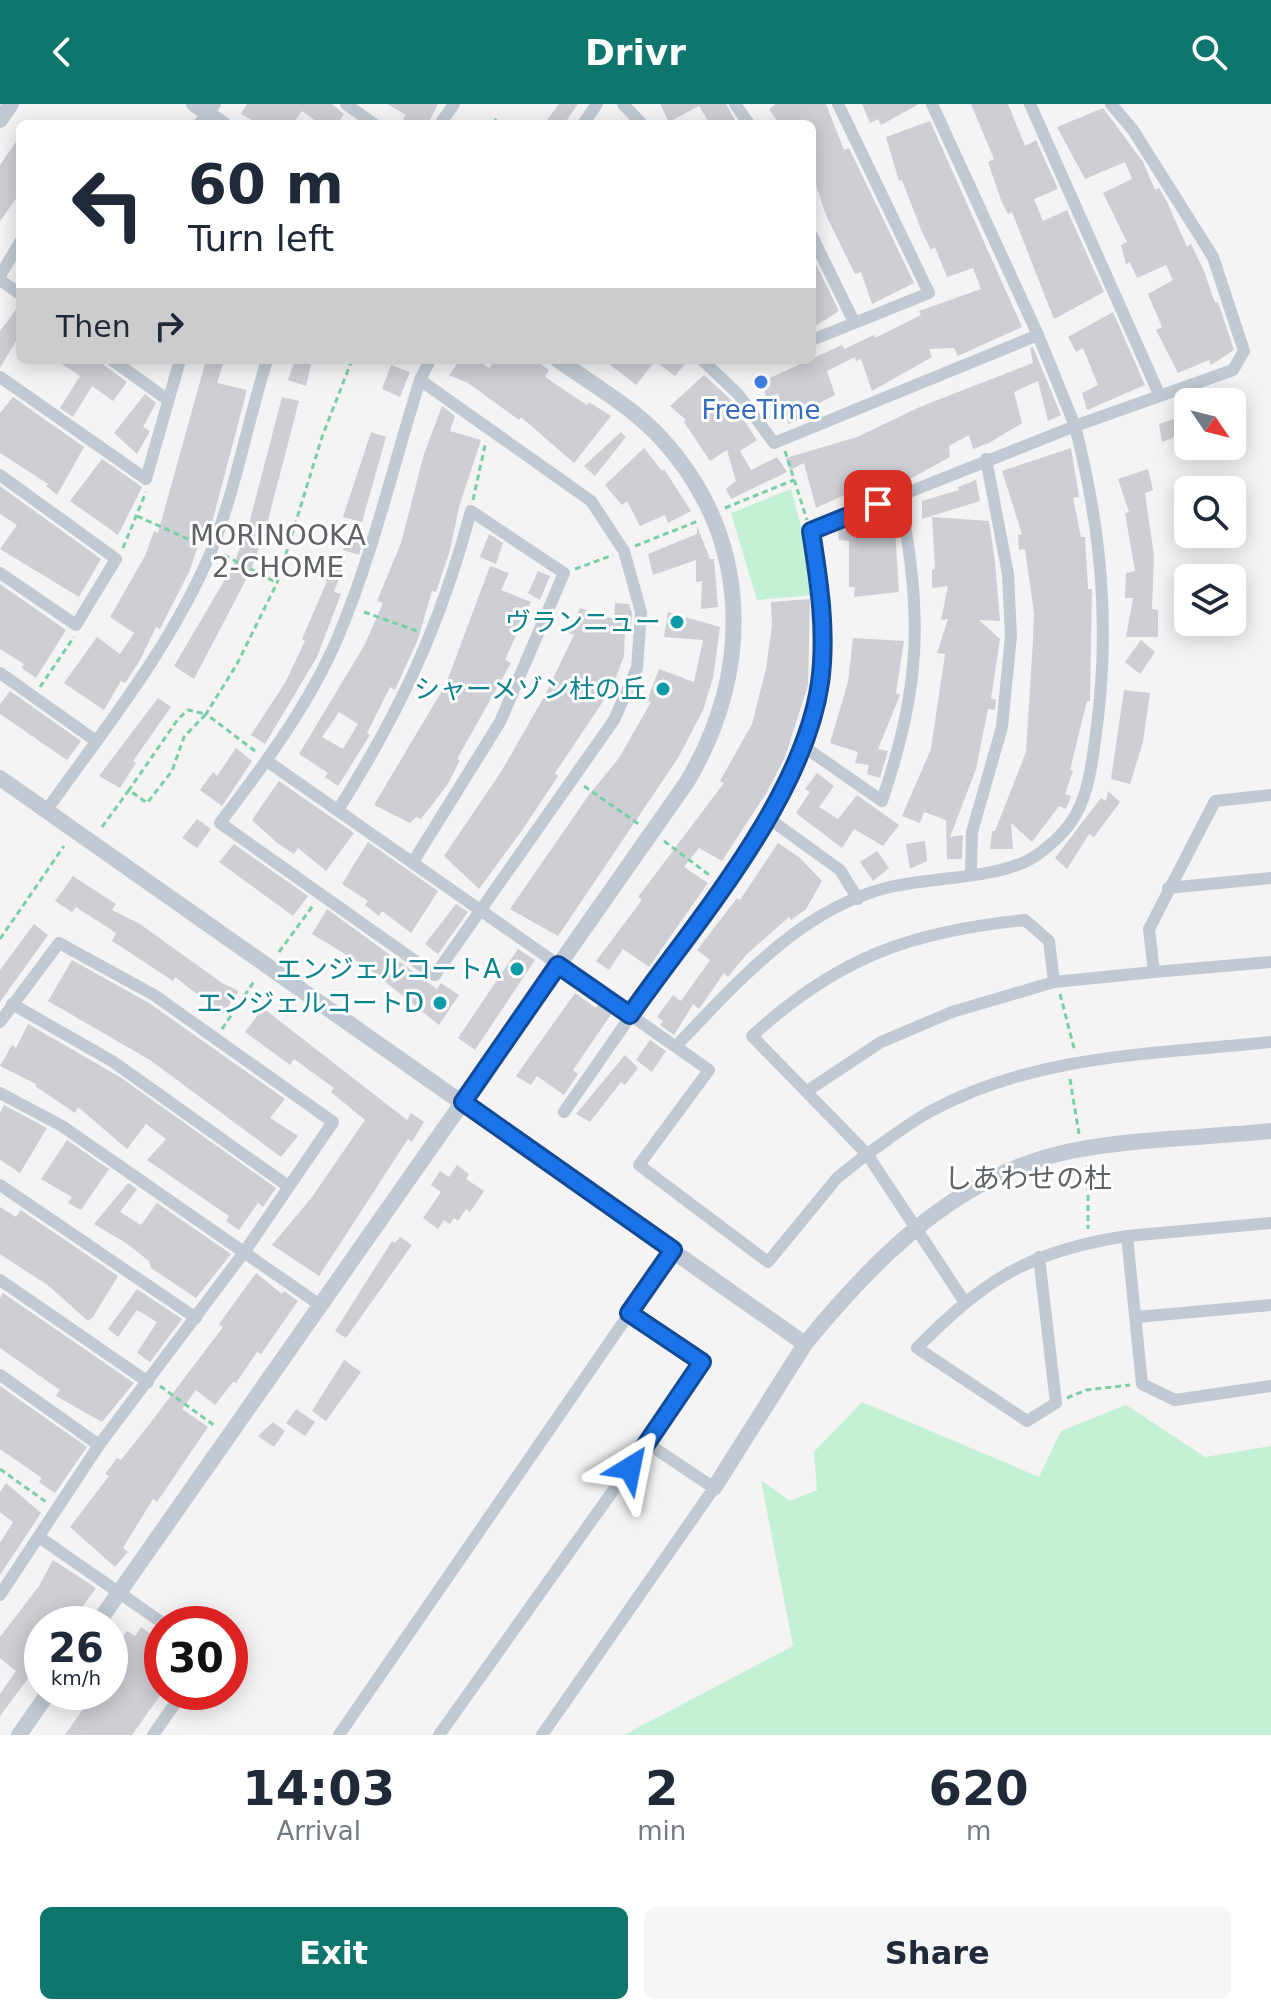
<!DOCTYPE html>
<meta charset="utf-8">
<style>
body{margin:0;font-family:"DejaVu Sans","Noto Sans JP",sans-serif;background:#f6f6f7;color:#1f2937;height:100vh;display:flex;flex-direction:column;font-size:30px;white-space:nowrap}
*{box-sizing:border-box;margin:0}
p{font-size:26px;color:#747a83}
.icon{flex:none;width:44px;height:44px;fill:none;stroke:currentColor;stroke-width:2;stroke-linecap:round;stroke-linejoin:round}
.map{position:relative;height:1631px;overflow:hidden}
.panel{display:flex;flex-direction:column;background:#fff;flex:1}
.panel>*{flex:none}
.banner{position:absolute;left:16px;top:16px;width:800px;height:244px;border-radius:12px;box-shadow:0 4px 20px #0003;background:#fff;color:#1f2937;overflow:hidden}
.needle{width:52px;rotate:125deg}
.buttons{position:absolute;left:1174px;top:284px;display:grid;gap:16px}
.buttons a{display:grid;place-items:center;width:72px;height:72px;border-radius:12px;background:#fff;box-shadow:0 4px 20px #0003;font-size:40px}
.speed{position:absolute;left:24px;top:1502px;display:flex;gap:16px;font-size:40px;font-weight:700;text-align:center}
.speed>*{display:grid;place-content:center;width:104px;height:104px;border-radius:50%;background:#fff;box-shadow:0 4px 20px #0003;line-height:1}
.speed small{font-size:20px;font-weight:400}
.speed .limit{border:12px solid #d22;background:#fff;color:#111}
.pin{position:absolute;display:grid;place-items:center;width:68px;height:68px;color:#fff;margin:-34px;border-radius:16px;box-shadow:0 4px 12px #0006}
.me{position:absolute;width:88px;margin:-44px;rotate:35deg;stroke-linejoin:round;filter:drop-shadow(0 0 6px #0008)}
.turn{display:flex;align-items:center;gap:28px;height:168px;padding:0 40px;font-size:36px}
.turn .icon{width:104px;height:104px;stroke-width:2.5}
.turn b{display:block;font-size:56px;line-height:68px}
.then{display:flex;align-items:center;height:76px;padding:0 40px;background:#0003;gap:16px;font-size:30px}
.eta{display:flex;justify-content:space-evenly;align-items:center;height:136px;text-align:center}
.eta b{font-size:48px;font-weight:700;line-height:56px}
.action{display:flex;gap:16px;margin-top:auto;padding:16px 40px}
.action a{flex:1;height:92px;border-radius:12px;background:#0f766e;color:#fff;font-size:32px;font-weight:700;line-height:92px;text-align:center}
.action a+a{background:#f6f6f7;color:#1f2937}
header{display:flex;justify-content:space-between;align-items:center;height:104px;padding:0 40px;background:#0f766e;color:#fff;font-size:36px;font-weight:700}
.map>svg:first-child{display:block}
.green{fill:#c3f1d5}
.building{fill:#cdcfd5;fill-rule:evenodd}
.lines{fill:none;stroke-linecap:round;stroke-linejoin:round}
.path{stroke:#7ad0a6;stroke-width:3;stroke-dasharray:6 4;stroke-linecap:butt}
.minor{stroke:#c1cad2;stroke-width:12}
.tertiary{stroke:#c1cad2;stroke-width:16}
.route-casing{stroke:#114b97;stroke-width:20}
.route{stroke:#1a73e8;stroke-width:14}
.shop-dot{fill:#3f7fe0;stroke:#fff;stroke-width:3}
.culture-dot{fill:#0f9aa8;stroke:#fff;stroke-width:3}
.labels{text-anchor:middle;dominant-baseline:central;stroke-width:6;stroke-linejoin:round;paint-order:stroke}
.shop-label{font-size:26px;fill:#366cbe;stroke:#fff}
.culture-label{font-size:26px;fill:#0d838f;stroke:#fff;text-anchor:end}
.neighbourhood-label{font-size:28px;fill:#5f6368;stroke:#fff}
</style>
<header><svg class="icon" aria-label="back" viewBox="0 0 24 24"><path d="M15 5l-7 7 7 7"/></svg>Drivr<svg class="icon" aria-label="search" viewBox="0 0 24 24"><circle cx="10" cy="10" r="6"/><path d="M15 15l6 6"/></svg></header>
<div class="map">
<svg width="1271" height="1631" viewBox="0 0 1271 1631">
<rect width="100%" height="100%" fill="#f5f3f3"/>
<!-- green -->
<g class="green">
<path d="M791 385 809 452 813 491 757 496 731 409Z"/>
<path d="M862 1298 1039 1373 1061 1327 1126 1301 1205 1353 1271 1342V1631H624L793 1542 761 1376 790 1397 817 1386 814 1348Z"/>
</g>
<!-- building -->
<g class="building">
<path d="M247 0H332L344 10 337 20H320L302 7 293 20H259L241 10Z"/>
<path d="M387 0H438L428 20H412L403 15 406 11Z"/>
<path d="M559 0H578L564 20H544Z"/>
<path d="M660 0H726L737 20H710L699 2 669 18Z"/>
<path d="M776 0H826L844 46 849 44 914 179 872 200 861 168 855 170 826 111 812 69V20H779L769 5Z"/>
<path d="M862 0H919L881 21 878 15 870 19Z"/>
<path d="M971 0H1008L1025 42 1036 36 1058 85 1034 95 1043 117 1067 106 1104 188 1054 215 1012 108 1008 110 1001 96 988 58 994 55Z"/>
<path d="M1103 4 1143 58 1155 86 1159 84 1167 98 1187 143 1191 140 1204 167 1215 199 1218 198 1234 246 1211 261 1209 256 1178 269 1156 226 1162 223 1148 190 1173 176 1166 161 1137 174 1130 158 1126 160 1121 141 1127 138 1103 89 1132 75 1125 58 1085 75 1057 23Z"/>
<path d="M930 17 1022 223 958 252 954 244 929 245 932 253 872 287 861 255 856 257 855 253 827 267 835 291 808 305 811 311 788 320 778 290 766 293 761 278 842 241 844 245 874 231 875 234 921 211 919 207 981 185 973 164 947 173 935 143 931 146 922 128 902 76 899 77 886 33Z"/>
<path d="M20 32V89L0 117V61Z"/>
<path d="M812 152 839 207 812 224Z"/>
<path d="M20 200V230L0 264V227Z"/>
<path d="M1113 208 1145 281 1087 306 1082 289 1098 281 1083 244 1076 248 1068 233Z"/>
<path d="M1033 243 1061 311 1048 317 1038 277 1014 288 1022 319 989 339 973 345 969 331 949 342 950 353 908 376 885 384 882 374 816 404 804 359 790 366 786 354 857 333 922 302 1033 259 1030 244Z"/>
<path d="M56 256H97L127 278 113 297 92 282 73 313 60 304 80 272Z"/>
<path d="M206 256 223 260 217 279 247 286 214 411 212 418 207 416 189 468 160 525 156 523 139 558 125 579 121 577 104 606 64 579 97 533 120 550 134 529 110 513 145 452 154 427 158 429Z"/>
<path d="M295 256H312L306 282 288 276Z"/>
<path d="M460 256H478L489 264 495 256H535L549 266 545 273 587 301 589 298 611 312 574 359 521 313 519 316 468 279 449 271Z"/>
<path d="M604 256H688L675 272 655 257 636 281Z"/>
<path d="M391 261 410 268 400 293 382 285Z"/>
<path d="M704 271 731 296 757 336 740 347 751 366 777 353 787 368 731 395 726 385 736 377 727 346 710 357 684 318 686 316 670 302Z"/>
<path d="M145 290 156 299 143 323 150 327 137 350 114 329Z"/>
<path d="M13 293 84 343 57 391 46 382 48 380 0 349V309Z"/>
<path d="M282 293 299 297 266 424 251 466 194 575 174 562 234 460 250 416Z"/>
<path d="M442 302 455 312 450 327 481 336 459 403 450 446 436 488 432 487 418 535 395 586 390 583 367 629 370 631 338 682 325 673 328 669 299 650 364 542 383 499 377 497 401 439 424 350ZM339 608 358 620 343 645 322 633Z"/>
<path d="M1184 312 1188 328 1162 338 1159 320Z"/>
<path d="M371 328 386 333 362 418 343 413Z"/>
<path d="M621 328 626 333 595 372 584 362Z"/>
<path d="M644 344 662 367 664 365 691 407 668 419 665 411 640 422 627 397 622 401 605 381Z"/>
<path d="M1071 344 1079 393 1073 394 1081 433H1085L1088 485H1092L1090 597H1087L1070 666 1073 667 1065 690 1071 692 1066 705 1059 702 1032 738 1011 719 1013 745H990L992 727H995L1026 648 1033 536 1034 510 1025 445 1019 446 1018 431 1022 430 1002 367Z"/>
<path d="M102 355 142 383 118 431 70 397Z"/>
<path d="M1148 365 1153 386 1145 389 1154 452 1152 505 1158 506V533H1126L1133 494H1125L1126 469 1135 467 1125 409 1129 408 1118 375Z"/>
<path d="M976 376 980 397 922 415V397L959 386 958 383Z"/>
<path d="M0 382 101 455 79 493 0 445 17 421 0 410Z"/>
<path d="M894 411 899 488 854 493 855 483H849V437L839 436 838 426Z"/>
<path d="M932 413 989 417 995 458 1000 517 979 516 1000 535 991 594 996 596 995 606 988 605 976 665 950 733 963 731 962 755H947L946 716 924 708 920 719 902 712 931 645 945 550 937 549 948 515 941 516 948 482 932 484V466L935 465Z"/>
<path d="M697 422 710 455H714L718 503 701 505 702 477 696 478V456L653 471 648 450 697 430Z"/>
<path d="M350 424 365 429 359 451 343 446Z"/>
<path d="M489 430 503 439 496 460 480 453Z"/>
<path d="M329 453 345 458 334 488 341 490 317 553 265 640 251 631 285 579 305 537 302 535 327 477 320 474Z"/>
<path d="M490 462 509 469 501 486 531 498 505 556 511 559 457 655 460 656 448 680 421 715 416 713 410 719 374 701 446 580Z"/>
<path d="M538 467 550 472 540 496 528 489Z"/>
<path d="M0 480 66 526 36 574 22 564 24 560 0 545Z"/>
<path d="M810 495 808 581 785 653 767 688 722 757 699 744 684 763 708 779 649 863 623 845 609 866 596 857 642 796 638 793 724 679 720 677 752 620 766 565 772 521 771 498Z"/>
<path d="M615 499 629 500 632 509 631 526 625 525 624 552 612 584 555 669 558 672 523 725 479 785 444 752 501 668 544 593 574 531 568 529 580 504 614 515Z"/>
<path d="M668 508 720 523 713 574 703 606 678 654 558 832 510 805 588 692 619 654 651 598 647 597 659 565 694 578 703 536 664 533Z"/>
<path d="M853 534 904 537 896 589 900 591 878 645 888 647 880 674 867 670 869 661 855 659 858 648 830 639 848 578Z"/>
<path d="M1141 536 1155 548 1140 570 1125 558Z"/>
<path d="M1124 586 1150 589 1143 638 1130 680 1111 675Z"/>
<path d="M10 587 81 637 67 656 0 610V600Z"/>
<path d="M158 594 171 603 133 657 136 659 120 684 99 672Z"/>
<path d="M236 644 252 657 222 702 200 686 213 668 217 672Z"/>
<path d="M817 669 834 682 819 703 838 715 857 691 899 721 883 742 854 725 842 744 796 709 810 688 805 685Z"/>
<path d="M279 677 354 729 326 767 298 744 294 750 277 739 252 716Z"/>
<path d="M1108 687 1120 698 1094 733 1089 730 1067 765 1055 754 1101 694 1106 697Z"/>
<path d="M197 715 211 725 197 744 182 734Z"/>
<path d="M925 737 927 757 910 765 906 740Z"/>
<path d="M368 738 438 787 411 829 382 807 379 812 365 801 368 797 342 780Z"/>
<path d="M778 739 800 754 822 777 806 805 791 816 789 813 747 850 728 873 724 869 699 905 693 900 674 931 660 921 663 917 657 913 673 891 681 897 710 856 697 846 737 794 740 796Z"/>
<path d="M234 740 308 792 293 812 219 758Z"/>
<path d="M877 747 889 764 873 777 860 758Z"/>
<path d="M73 772 116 800 112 806 140 820 222 879 239 887 223 910 175 873 173 877 112 837 116 829 76 803 72 808 55 797Z"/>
<path d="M456 800 468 808 438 850 425 840Z"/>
<path d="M327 805 437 885 441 879 459 891 439 921 368 864 312 830Z"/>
<path d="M34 820 48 831 0 898V866Z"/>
<path d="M518 845 535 856 475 946 458 934Z"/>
<path d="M72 856 149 899 285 995 270 1014 298 1032 281 1053 150 956 48 897Z"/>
<path d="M575 889 596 904 598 901 612 909 573 966 578 970 564 991 537 972 531 981 516 972Z"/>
<path d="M263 904 407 1016 411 1009 424 1018 412 1038 408 1035 319 1172 272 1141 312 1093 365 1016 331 988 334 984 294 955 290 961 245 928Z"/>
<path d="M28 920 120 973 276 1084 263 1103 258 1099 239 1126 226 1117 229 1112 147 1056 166 1035 146 1020 127 1045 78 1003 75 1009 35 982 36 980 0 962 12 941 16 944Z"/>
<path d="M650 936 666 947 652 968 636 956Z"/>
<path d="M625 951 638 964 625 981 621 978 590 1018 576 1010Z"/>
<path d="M4 1001 47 1024 20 1069 0 1056V1009Z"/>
<path d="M67 1036 109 1065 81 1106 68 1099 72 1093 41 1075Z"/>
<path d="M457 1061 469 1070 466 1075 484 1087 470 1108 466 1105 458 1117 454 1114 450 1120 444 1116 438 1125 423 1114 441 1088 431 1081 440 1067 449 1073Z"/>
<path d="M128 1079 137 1085 120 1108 141 1121 157 1099 231 1150 196 1194 151 1164 149 1157 126 1139 94 1120Z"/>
<path d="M0 1103 16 1113 21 1106 118 1172 93 1213 88 1217 49 1182 0 1150Z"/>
<path d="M400 1133 412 1141 346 1234 335 1227 392 1137 395 1139Z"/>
<path d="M256 1169 282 1190 284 1187 298 1197 261 1250 257 1248 236 1279 233 1278 215 1301 196 1286 182 1305 208 1323 157 1398 153 1395 123 1444 128 1448 115 1463 70 1423 109 1372 105 1370 117 1354 121 1356 148 1322 223 1223 219 1220Z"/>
<path d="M137 1185 182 1215 150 1258 137 1249 157 1218 137 1206 118 1233 108 1225Z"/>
<path d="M3 1189 134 1279 102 1318 56 1292 60 1286 0 1244V1194Z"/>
<path d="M344 1256 361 1268 326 1317 312 1307Z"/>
<path d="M0 1282 87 1343 55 1389 39 1378 42 1374 0 1345Z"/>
<path d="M296 1305 315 1318 305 1332 286 1319Z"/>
<path d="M273 1318 285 1327 274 1343 258 1332Z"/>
<path d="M6 1379 41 1409 0 1471V1439L13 1418 0 1408V1388Z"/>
<path d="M53 1456 96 1484 70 1520H42V1556L0 1612V1590L16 1567 0 1554V1533L39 1482Z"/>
<path d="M141 1523 162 1538V1589L149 1607 132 1631H65L95 1588H110V1569L124 1549 116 1544 127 1527 135 1532Z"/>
</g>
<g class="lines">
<!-- path -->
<g class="path">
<path d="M493 20 497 14"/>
<path d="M785 347 807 416"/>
<path d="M473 396 486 337"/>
<path d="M725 404 794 376"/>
<path d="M137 412 199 440"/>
<path d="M635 442 698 417"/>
<path d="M123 444 146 388"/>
<path d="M224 451 277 479"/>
<path d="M575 465 613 451"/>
<path d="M364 508 417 527"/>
<path d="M40 583 74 533"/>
<path d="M255 647 206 610 237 560 277 479 322 333 352 256"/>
<path d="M584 682 640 721"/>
<path d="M102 723 129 686 147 699 172 667 184 633 206 610 188 606 178 615 129 686"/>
<path d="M664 737 712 773"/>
<path d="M0 835 64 742"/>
<path d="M279 848 314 800"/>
<path d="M1060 890 1075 948"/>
<path d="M222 925 255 876"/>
<path d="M1070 975 1079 1030"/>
<path d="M1088 1061V1125"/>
<path d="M160 1282 215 1322"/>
<path d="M1067 1294 1086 1286 1130 1281"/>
<path d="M0 1365 46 1398"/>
</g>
<!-- minor -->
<g class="minor">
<path d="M346 0 374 20"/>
<path d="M623 0 642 20"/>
<path d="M735 0 749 20"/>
<path d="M1030 0 1159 290"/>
<path d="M199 20 215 0"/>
<path d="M440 20 454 0"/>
<path d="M583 20 597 0"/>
<path d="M812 132 854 218"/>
<path d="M0 172 20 138"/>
<path d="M0 176 20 190"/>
<path d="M812 236 929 189 838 0"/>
<path d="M112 256 168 296"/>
<path d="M702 256 738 290 774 339 1038 231"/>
<path d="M0 273 146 375 180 256"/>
<path d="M420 276 591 397 624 447 641 508 637 564 614 616 435 871 220 719C264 661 309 601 338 533 373 450 393 362 420 276L430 256"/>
<path d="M0 371 116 455 76 521 0 469"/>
<path d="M0 569 96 637"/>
<path d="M803 642 882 697C922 577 922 514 900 391"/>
<path d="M267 657 709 966 639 1061 768 1158 837 1074 867 1050 752 932C837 854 911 827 1025 816L1049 837 1054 878 1154 868"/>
<path d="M1271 691 1215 697 1149 825 1154 868 1271 858"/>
<path d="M338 706C401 606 440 522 471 407L564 469 500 618 413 758"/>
<path d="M46 707C105 624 170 544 210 450 235 388 247 320 267 256"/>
<path d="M768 714C779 691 794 666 803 642 828 571 822 500 811 427L1075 322 1038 231 932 0"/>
<path d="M971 769 972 728 1002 623 1011 532 1008 470 986 355"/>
<path d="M1168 784 1271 774"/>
<path d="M12 900 112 957 288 1082"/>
<path d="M0 918 59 839 154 891 333 1018 245 1147 99 1341 0 1491"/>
<path d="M676 942C736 880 799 806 886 784 928 773 1000 775 1034 753 1050 742 1067 727 1076 710 1090 686 1093 650 1097 622 1110 518 1101 424 1075 322L1233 266 1244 247 1213 153 1133 26 1111 0"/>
<path d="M807 987 881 938 952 908 1054 878"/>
<path d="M0 989 62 1022 320 1201"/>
<path d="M564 1008 768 714 840 766 858 795"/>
<path d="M0 1081 196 1214"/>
<path d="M1271 1119 1127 1132 1142 1280 1175 1296 1271 1282"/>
<path d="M1039 1153 1056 1299 1027 1317 917 1244C985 1175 1029 1147 1127 1132"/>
<path d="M0 1176 148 1278"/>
<path d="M964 1197 867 1050C889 1035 910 1018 933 1006 1037 950 1157 950 1271 938"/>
<path d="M1137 1213 1271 1201"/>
<path d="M0 1271 99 1341"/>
<path d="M39 1433 164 1520"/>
<path d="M153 1631 183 1588"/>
<path d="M339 1631 673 1146"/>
<path d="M439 1631 647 1339"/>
<path d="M542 1631 714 1384 647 1339 702 1258 629 1209"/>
</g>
<!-- tertiary -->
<g class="tertiary">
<path d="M194 0 223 20"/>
<path d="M0 16 11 0"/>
<path d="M0 674 805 1240C875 1154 958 1070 1071 1047 1136 1034 1205 1034 1271 1027"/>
<path d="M714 1384 805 1240"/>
<path d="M97 1520 687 678C754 565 752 433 660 333 631 302 592 280 558 256"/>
<path d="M19 1631 49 1588"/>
</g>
</g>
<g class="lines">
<!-- route casing -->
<g class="route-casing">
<path id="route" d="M630 1364 702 1258 629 1209 673 1146 463 998 558 861 630 911C697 816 803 695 820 579 827 528 819 477 811 427L878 400"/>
</g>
<!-- route -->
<use href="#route" class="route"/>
</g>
<!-- markers -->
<circle class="shop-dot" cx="761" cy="278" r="8"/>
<g class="culture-dot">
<circle cx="677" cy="518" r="8"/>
<circle cx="663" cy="585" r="8"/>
<circle cx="517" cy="865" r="8"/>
<circle cx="440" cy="899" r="8"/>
</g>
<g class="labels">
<!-- shop labels -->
<g class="shop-label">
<text x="761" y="306">FreeTime</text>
</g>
<!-- culture labels -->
<g class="culture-label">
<text x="661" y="518">ヴランニュー</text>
<text x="647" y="585">シャーメゾン杜の丘</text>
<text x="501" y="865">エンジェルコートA</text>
<text x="424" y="899">エンジェルコートD</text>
</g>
<!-- neighbourhood labels -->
<g class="neighbourhood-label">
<text x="278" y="431">MORINOOKA<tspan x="278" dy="32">2-CHOME</tspan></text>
<text x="1028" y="1074">しあわせの杜</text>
</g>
</g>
</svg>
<div class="buttons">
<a><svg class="needle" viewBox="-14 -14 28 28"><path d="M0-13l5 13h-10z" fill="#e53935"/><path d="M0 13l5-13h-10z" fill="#747a83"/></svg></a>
<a><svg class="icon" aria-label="search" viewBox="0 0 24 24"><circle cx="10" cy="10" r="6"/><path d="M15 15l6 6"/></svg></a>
<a><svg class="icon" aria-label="layers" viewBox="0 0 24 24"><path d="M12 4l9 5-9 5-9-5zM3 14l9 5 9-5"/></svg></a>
</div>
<div class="speed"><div>26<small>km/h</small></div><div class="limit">30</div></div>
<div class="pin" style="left:878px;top:400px;background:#d93025"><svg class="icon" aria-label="arrive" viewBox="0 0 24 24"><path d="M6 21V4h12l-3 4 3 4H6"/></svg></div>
<svg class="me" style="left:630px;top:1364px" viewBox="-20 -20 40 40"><path d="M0-17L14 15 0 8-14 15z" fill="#1a73e8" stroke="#fff" stroke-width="4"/></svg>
<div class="banner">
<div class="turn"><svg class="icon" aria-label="left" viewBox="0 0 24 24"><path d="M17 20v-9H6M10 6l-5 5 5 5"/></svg><div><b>60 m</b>Turn left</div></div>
<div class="then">Then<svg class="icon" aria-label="right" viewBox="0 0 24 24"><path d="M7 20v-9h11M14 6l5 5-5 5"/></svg></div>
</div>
</div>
<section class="panel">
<div class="eta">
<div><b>14:03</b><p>Arrival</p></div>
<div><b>2</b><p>min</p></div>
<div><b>620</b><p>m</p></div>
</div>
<div class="action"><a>Exit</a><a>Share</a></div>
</section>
